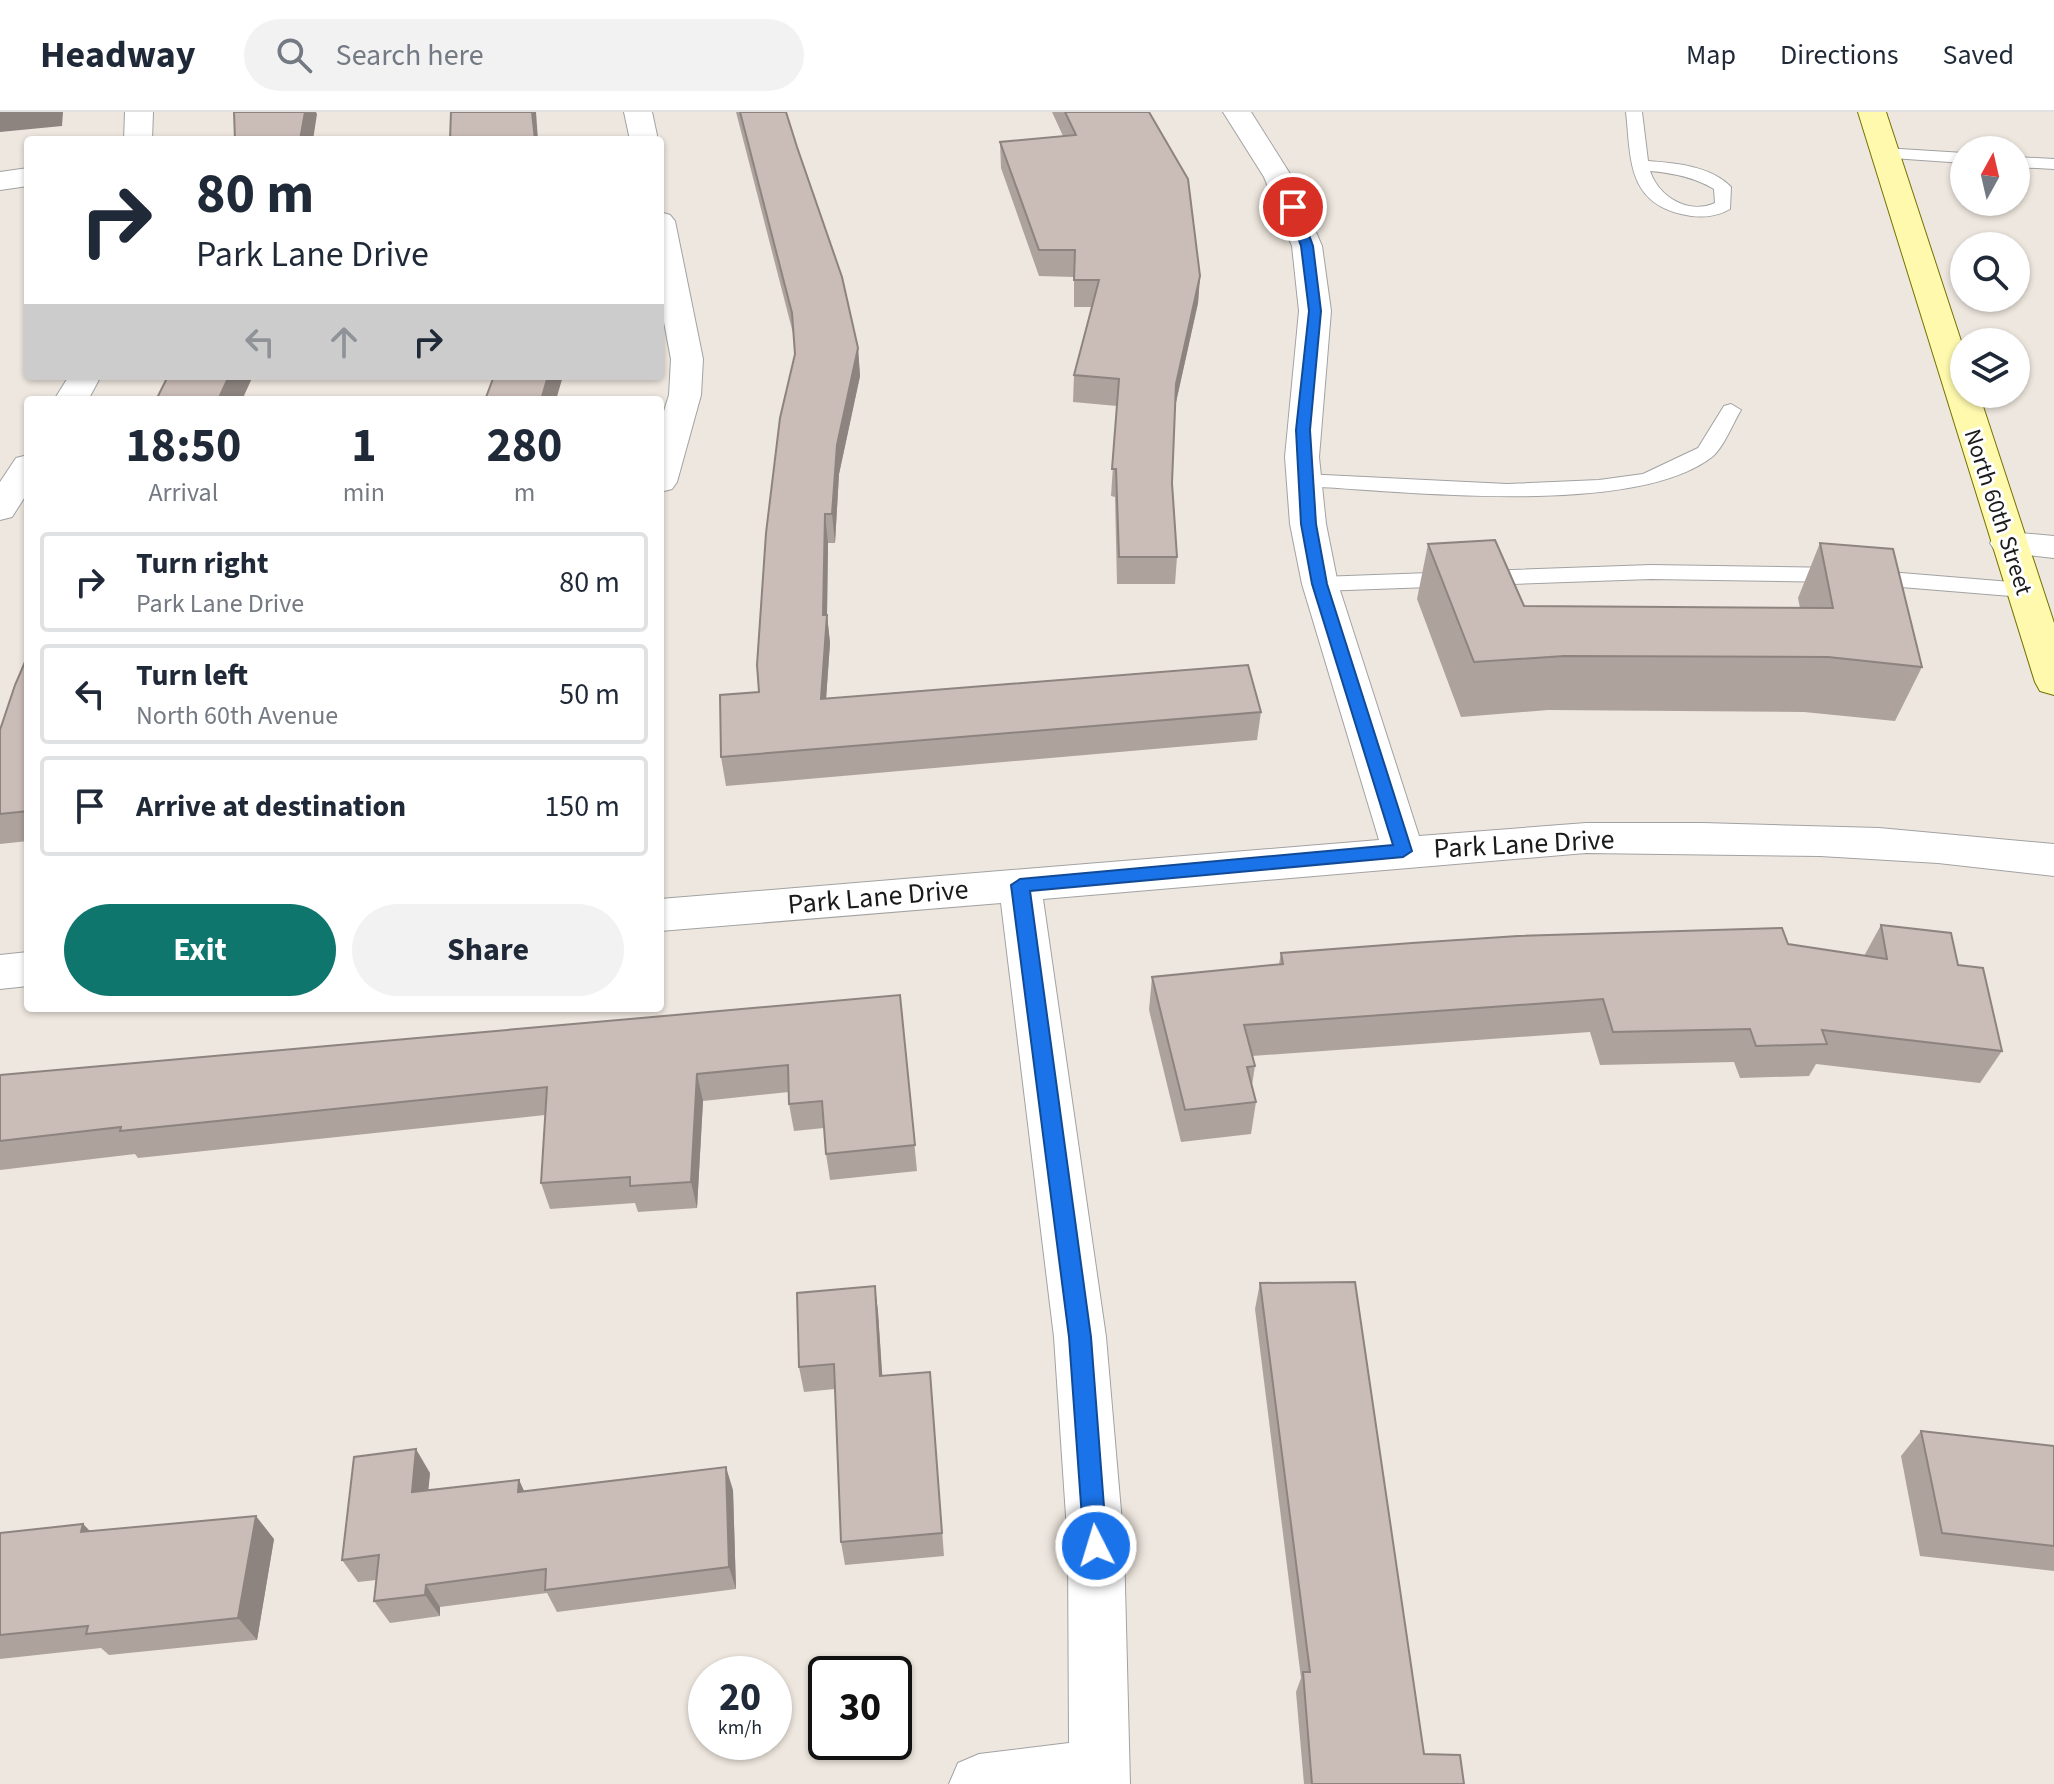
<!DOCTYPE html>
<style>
body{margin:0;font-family:"Source Sans 3",sans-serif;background:#f2f2f3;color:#1f2937;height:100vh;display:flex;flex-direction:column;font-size:30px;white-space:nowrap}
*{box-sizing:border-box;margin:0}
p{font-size:26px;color:#747a83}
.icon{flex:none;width:44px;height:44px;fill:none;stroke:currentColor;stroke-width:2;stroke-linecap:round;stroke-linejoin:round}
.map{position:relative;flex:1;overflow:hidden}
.sheet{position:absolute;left:24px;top:284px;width:640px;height:616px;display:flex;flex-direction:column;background:#fff;border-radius:8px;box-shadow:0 2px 6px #0004}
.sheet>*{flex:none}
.top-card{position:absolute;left:24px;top:24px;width:640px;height:244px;border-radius:8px;box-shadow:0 2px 6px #0004;background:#fff;color:#1f2937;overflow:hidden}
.needle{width:52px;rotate:8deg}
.tools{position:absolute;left:1950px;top:24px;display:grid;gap:16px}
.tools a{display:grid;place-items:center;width:80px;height:80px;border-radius:50%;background:#fff;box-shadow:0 2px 6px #0004;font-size:40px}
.speed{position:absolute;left:688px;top:1544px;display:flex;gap:16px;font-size:40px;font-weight:700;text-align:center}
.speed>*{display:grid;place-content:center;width:104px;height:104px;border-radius:50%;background:#fff;box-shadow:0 2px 6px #0004;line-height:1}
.speed small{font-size:20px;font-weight:400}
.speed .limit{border:4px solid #111;border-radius:12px;background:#fff;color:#111}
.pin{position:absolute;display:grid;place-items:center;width:68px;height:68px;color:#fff;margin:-34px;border:4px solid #fff;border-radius:50%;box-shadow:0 2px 8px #0007}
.me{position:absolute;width:88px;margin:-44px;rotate:355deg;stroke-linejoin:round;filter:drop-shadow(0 0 6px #0008)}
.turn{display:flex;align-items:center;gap:28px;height:168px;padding:0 40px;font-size:36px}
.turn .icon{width:104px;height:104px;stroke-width:2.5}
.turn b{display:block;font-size:56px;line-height:68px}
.lanes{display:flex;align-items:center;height:76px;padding:0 40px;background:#0003;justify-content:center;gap:40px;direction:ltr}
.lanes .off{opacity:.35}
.eta{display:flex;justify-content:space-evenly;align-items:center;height:136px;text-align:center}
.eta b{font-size:48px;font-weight:700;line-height:56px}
.primary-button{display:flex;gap:16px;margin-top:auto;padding:16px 40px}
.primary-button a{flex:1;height:92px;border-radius:48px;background:#0f766e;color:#fff;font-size:32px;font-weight:700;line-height:92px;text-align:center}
.primary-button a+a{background:#f2f2f3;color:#1f2937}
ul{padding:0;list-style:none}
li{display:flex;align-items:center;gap:24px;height:100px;margin:0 16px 12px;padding:0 24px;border:4px solid #e0e1e3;border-radius:8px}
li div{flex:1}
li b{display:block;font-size:30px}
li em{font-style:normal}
header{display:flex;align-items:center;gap:48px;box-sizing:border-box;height:112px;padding:0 40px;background:#fff;border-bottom:2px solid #e0e1e3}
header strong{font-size:38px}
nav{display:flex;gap:44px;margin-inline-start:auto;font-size:28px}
.search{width:560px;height:72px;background:#f2f2f3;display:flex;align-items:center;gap:20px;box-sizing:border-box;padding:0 28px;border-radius:44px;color:#747a83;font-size:30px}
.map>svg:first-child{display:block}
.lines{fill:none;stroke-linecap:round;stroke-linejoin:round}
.service-casing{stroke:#a2a2a2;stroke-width:2}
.minor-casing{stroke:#a2a2a2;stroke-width:2}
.secondary-casing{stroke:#747300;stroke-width:2}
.service{fill:#fff;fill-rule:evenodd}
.minor{fill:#fff;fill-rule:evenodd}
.secondary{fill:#fef9ad;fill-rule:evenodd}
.wall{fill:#aea29d}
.shaded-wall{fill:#8d847f}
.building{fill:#cabcb6;stroke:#8d847f;stroke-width:2}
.route{fill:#1a73e8;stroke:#114b97;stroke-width:2}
.labels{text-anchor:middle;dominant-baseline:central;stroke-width:6;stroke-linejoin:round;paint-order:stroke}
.far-street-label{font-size:24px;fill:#1b1b1b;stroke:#fff}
.street-label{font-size:28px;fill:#1b1b1b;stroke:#fff}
</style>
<header>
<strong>Headway</strong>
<div class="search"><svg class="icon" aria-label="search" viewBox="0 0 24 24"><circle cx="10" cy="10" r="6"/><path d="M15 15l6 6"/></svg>Search here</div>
<nav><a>Map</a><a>Directions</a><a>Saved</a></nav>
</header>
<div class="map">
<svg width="2054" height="1672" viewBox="0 0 2054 1672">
<rect width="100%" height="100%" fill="#eee7df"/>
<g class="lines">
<!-- service casing -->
<g class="service-casing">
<g id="service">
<path d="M1626 0H1642L1648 49C1675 51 1711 54 1731 75L1730 97C1715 106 1698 106 1681 102 1627 89 1631 46 1626 0ZM1650 59C1673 61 1694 65 1714 77L1715 91C1688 103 1659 85 1650 59Z"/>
<path d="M1884 36 1964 41V51L1878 45V37Z"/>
<path d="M2016 45 2054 47V57L2016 55Z"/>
<path d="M1731 292 1741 298C1733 311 1724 335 1712 345 1633 406 1404 379 1304 374L1294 368 1304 362 1507 372 1599 368 1643 362 1698 336 1724 294Z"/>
<path d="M1651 453 1840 456 2023 471 2034 478 2023 485 1840 470 1651 467 1320 479 1309 472 1320 465Z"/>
</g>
</g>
<!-- minor casing -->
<g class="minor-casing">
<g id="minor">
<path d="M125 0H153L152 28H124Z"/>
<path d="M624 0H652L658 28H630Z"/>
<path d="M1223 0H1251L1292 65 1322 134 1331 199 1319 345 1326 412 1338 472 1419 724 1586 711H1703L1879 716 2054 732V764L1938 751 1820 744 1586 741 1043 787 1106 1225 1124 1434 1130 1672H949L958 1651 979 1642 1069 1631 1068 1434 1054 1225 1001 791 660 819V787L1379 728 1302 472 1290 412 1285 345 1299 199 1292 134 1264 65Z"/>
<path d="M28 56V74L0 78V60Z"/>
<path d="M660 100 670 103 675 109 703 247 701 283 677 370 672 377 660 380V312L669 283 671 247 660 189Z"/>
<path d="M69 264H101L88 288H54Z"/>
<path d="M28 343V380L12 405 0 408V370L16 346Z"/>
<path d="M2008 420 2054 424V446L1995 439 1990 431 1995 423Z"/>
<path d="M28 840V874L0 877V843Z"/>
</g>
</g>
<!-- secondary casing -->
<g class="secondary-casing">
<path id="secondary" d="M1858 0H1886L1964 238V282H1979L2054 511V583L2040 579 2035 570Z"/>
</g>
<!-- service -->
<use href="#service" class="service"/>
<!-- minor -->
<use href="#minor" class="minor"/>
<!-- secondary -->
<use href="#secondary" class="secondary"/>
</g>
<!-- wall -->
<g class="wall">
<path d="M736 0H786L858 236 860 264 839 362 835 431H828L827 503 830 531 826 587 1261 600 1257 628 726 674 721 645 759 580 795 242 794 225Z"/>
<path d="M1052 0H1149L1200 164 1198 191 1175 295 1172 371 1177 445 1175 472H1117L1115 385 1111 384 1117 294 1073 290 1074 263 1092 195H1074V165L1039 164 1001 56 1000 30 1063 24Z"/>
<path d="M1820 431 1922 555 1895 609 1804 600 1548 598 1461 605 1417 487 1428 432 1524 494 1800 496 1798 486Z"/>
<path d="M28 543V729L0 732V618Z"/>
<path d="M1881 813 1958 853 2002 939 1980 971 1816 952 1809 964 1740 966 1734 950 1600 953 1590 920 1252 944 1255 954 1252 973 1256 990 1251 1022 1181 1030 1149 898 1152 865 1279 852 1281 841 1788 832 1864 844Z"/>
<path d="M900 883 917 1059 830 1068 826 1042 824 1016 794 1019 789 992V980L703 989 697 1096 638 1100 635 1091 550 1097 541 1071 545 1003 138 1046 135 1042 0 1058V963Z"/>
<path d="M1260 1171 1424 1642 1464 1672H1304L1296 1580 1301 1566 1255 1197Z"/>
<path d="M875 1174 878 1200 882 1264 930 1260 944 1444 845 1453 841 1430 835 1277 804 1280 799 1255Z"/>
<path d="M1921 1319 2054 1334V1459L1920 1444 1901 1344Z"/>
<path d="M430 1361 428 1378 519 1368 524 1379 733 1378 736 1477 557 1500 547 1481 440 1495V1504L390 1511 374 1489 376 1468 358 1470 342 1448Z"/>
<path d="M83 1412 90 1419 274 1427 257 1528 109 1543 101 1536 0 1547V1421Z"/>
</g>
<!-- shaded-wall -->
<g class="shaded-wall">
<path d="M0 0H63L62 14 0 20Z"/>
<path d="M305 0H316L317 2 313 28H300Z"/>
<path d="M532 0H536L538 28H535Z"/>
<path d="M1200 164 1198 191 1174 299 1176 272Z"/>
<path d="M858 236 860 264 839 362 835 431 832 402 837 333Z"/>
<path d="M229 264H253L242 288H218Z"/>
<path d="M548 264H563L556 288H541Z"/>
<path d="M825 402 828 431 827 503 830 531 824 616 821 587Z"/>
<path d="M697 962 703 989 697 1096 691 1070Z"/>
<path d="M875 1174 878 1200 884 1289 880 1264Z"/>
<path d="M416 1337 430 1361 426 1403 412 1380Z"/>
<path d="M726 1355 733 1378 736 1477 729 1455Z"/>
<path d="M519 1368 530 1392 518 1380Z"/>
<path d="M256 1404 274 1427 257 1528 238 1506Z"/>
<path d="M83 1412 105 1435 81 1420Z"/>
<path d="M426 1473 440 1495V1504L425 1483Z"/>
</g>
<!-- building -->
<g class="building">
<path d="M234 0H305L300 28H235Z"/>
<path d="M451 0H532L535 28H450Z"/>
<path d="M740 0H786L797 35 842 165 858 236 837 333 832 402H825L823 503H827L821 587 1248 553 1261 600 721 645 720 583 759 580 757 553 766 421 780 306 795 242 792 201Z"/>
<path d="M1065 0H1149L1188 67 1200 164 1176 272 1172 371 1177 445H1119L1116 357H1112L1119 267 1074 263 1099 168H1074L1075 138H1039L1000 30 1076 23Z"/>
<path d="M168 264H229L218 288H156Z"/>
<path d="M494 264H548L541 288H485Z"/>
<path d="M1495 428 1524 494 1833 496 1820 431 1893 437 1922 555 1828 545 1564 544 1474 550 1428 432Z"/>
<path d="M28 543V699L0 702V618L15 573Z"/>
<path d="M1881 813 1951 821 1958 853 1983 856 2002 939 1822 918 1827 932 1756 934 1750 917 1613 920 1603 887 1244 913 1255 954 1247 955 1256 990 1185 998 1152 865 1283 852 1281 841 1412 831 1518 824 1782 816 1788 832 1887 847Z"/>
<path d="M900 883 915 1033 826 1042 822 989 789 992 788 953 697 962 691 1070 630 1074V1065L541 1071 547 975 120 1019 121 1015 0 1029V963Z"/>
<path d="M1355 1170 1424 1642 1460 1643 1464 1672H1312L1303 1560H1310L1260 1171Z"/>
<path d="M875 1174 880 1264 930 1260 942 1421 841 1430 834 1252 799 1255 797 1181Z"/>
<path d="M1921 1319 2054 1334V1434L1942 1421Z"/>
<path d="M416 1337 412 1380 519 1368 518 1380 726 1355 729 1455 545 1478 546 1457 426 1473 425 1483 374 1489 379 1443 342 1448 354 1345Z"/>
<path d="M256 1404 238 1506 86 1522 88 1514 0 1523V1421L83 1412 81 1420Z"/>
</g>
<!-- route -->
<path class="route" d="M1293 92 1299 95 1313 134 1321 199 1310 318 1316 412 1327 472 1412 739 1403 745 1030 779 1091 1225 1107 1434 1104 1442 1096 1445 1088 1442 1084 1434 1069 1225 1011 773 1020 767 1393 733 1312 472 1301 412 1296 318 1309 199 1301 134 1287 95Z"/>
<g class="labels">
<!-- far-street labels -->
<g class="far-street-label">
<text transform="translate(1998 400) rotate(72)">North 60th Street</text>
</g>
<!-- street labels -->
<g class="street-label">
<text transform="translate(1524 732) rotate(-3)">Park Lane Drive</text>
<text transform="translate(878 785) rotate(-5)">Park Lane Drive</text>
</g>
</g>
</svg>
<div class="tools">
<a><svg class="needle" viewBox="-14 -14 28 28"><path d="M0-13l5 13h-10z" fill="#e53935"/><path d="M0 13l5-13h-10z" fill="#747a83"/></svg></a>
<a><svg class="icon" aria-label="search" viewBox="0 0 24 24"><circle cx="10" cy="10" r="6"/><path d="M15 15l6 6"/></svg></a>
<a><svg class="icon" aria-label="layers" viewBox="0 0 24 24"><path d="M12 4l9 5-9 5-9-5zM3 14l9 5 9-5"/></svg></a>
</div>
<div class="speed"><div>20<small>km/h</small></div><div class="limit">30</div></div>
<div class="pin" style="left:1293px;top:95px;background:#d93025"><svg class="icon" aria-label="arrive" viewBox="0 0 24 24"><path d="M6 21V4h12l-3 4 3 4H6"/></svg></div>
<svg class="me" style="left:1096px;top:1434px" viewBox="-20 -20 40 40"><circle r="17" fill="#1a73e8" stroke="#fff" stroke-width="3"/><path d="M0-11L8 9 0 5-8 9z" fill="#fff"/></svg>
<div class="top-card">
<div class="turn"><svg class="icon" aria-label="right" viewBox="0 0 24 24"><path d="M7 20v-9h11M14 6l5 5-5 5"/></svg><div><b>80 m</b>Park Lane Drive</div></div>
<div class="lanes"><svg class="icon off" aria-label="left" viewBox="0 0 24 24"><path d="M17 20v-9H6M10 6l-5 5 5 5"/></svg><svg class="icon off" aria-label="ahead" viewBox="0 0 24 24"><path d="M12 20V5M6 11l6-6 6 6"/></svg><svg class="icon" aria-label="right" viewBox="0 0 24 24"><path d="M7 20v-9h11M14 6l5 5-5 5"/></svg></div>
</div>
<section class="sheet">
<div class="eta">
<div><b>18:50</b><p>Arrival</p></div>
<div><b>1</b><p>min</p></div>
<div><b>280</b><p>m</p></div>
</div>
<ul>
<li><svg class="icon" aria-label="right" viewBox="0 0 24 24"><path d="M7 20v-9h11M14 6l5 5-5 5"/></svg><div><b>Turn right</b><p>Park Lane Drive</p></div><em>80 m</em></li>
<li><svg class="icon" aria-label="left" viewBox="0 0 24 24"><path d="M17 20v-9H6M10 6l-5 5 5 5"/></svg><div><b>Turn left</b><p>North 60th Avenue</p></div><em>50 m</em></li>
<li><svg class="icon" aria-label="arrive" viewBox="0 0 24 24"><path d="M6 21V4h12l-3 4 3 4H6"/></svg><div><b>Arrive at destination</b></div><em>150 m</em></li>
</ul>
<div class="primary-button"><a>Exit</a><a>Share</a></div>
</section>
</div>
